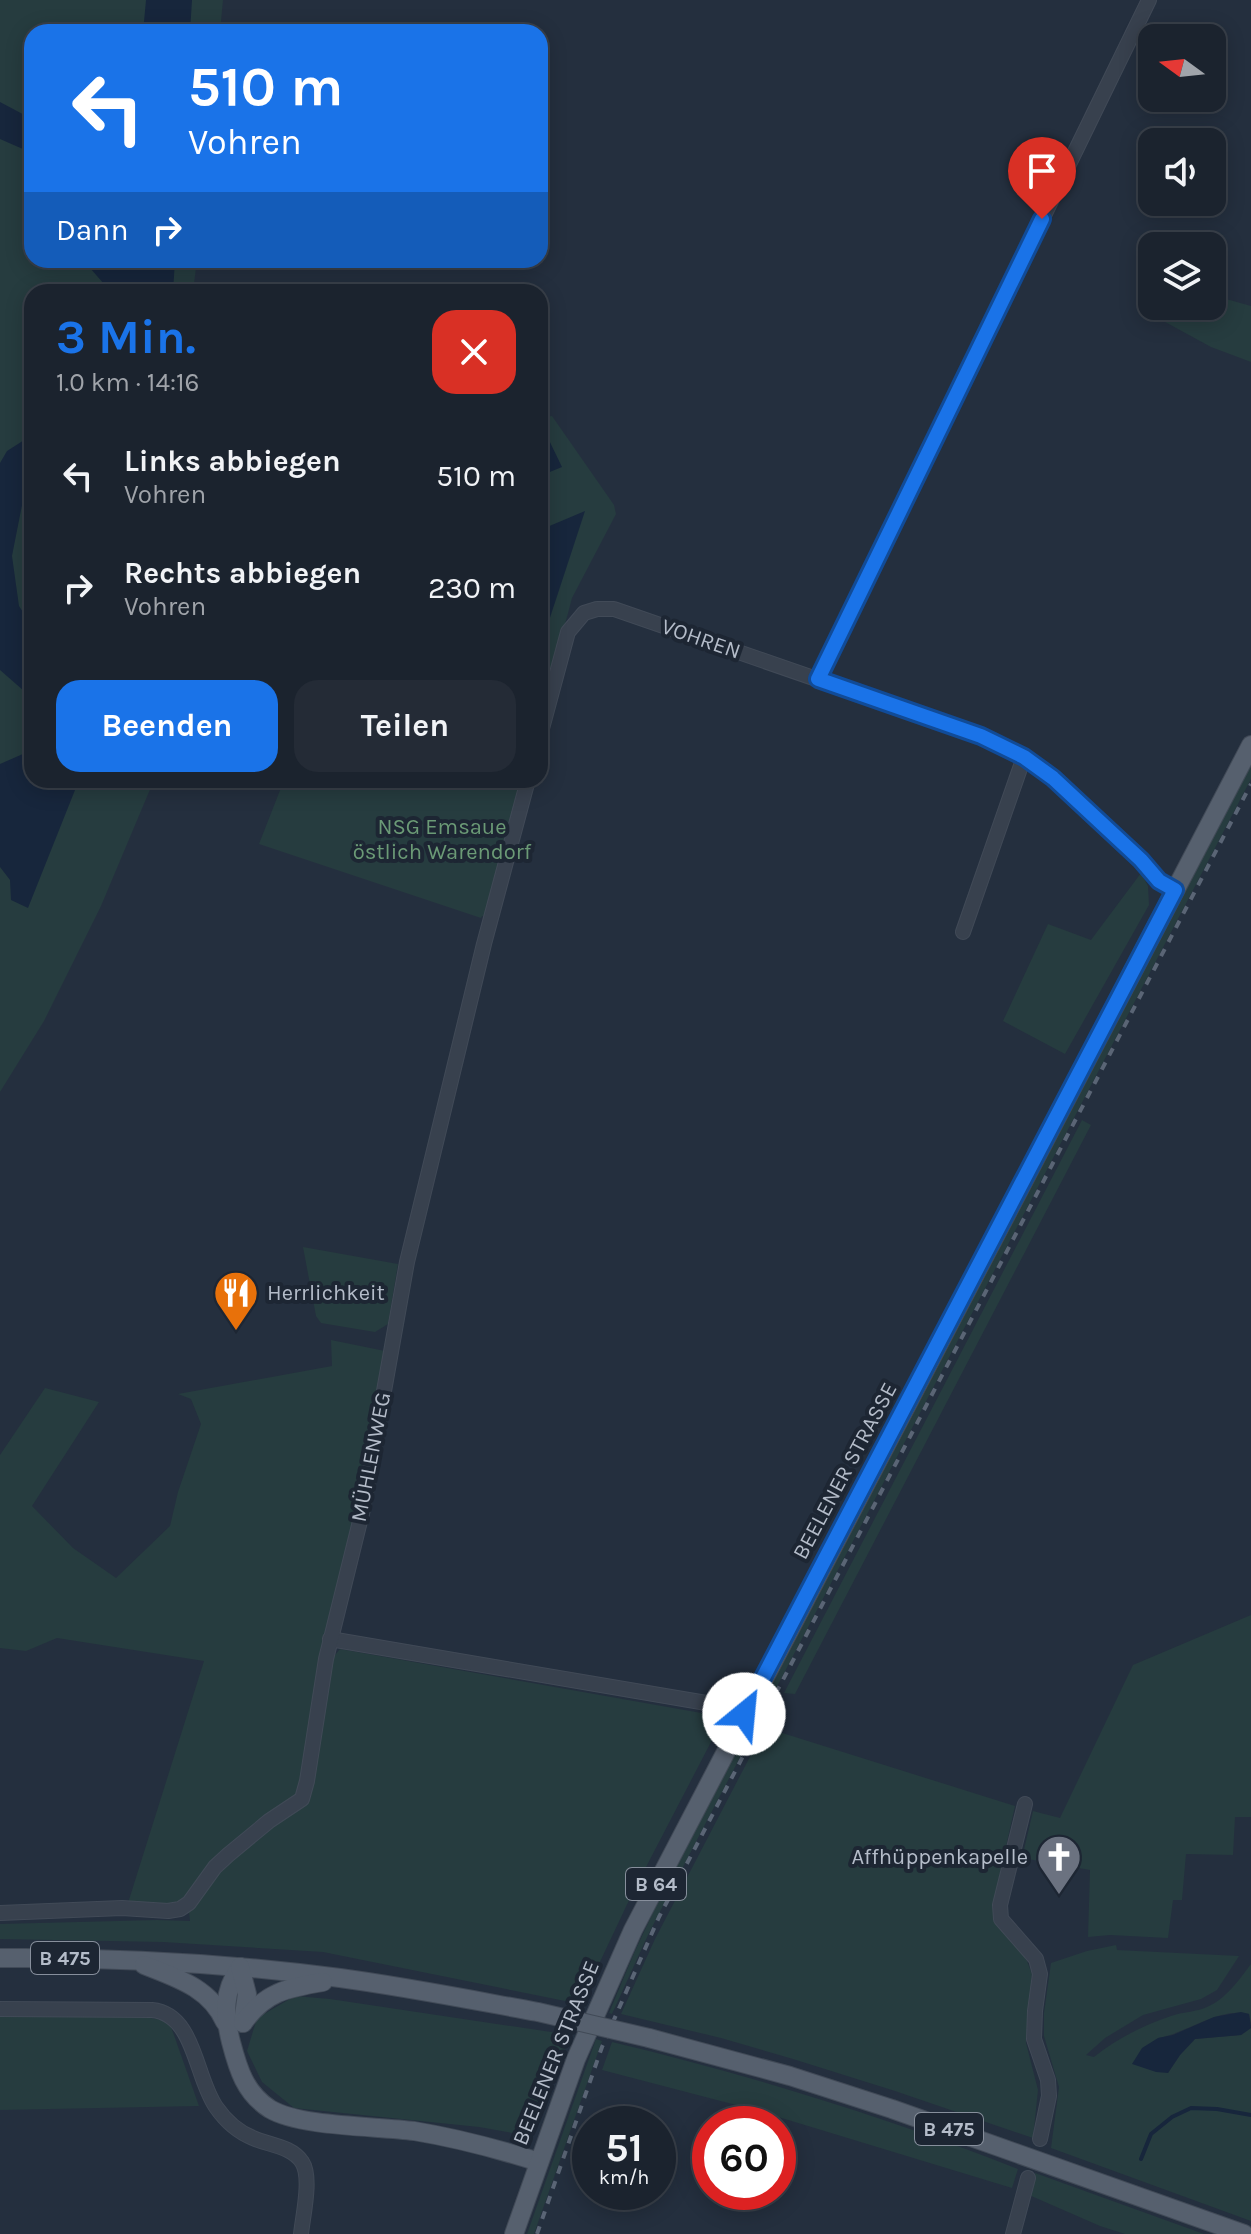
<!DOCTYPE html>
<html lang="de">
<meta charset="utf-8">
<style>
body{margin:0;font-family:Karla,sans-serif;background:#242b36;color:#f1f3f6;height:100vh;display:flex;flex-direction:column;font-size:30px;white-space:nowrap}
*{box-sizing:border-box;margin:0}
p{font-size:26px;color:#a0a4aa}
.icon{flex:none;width:44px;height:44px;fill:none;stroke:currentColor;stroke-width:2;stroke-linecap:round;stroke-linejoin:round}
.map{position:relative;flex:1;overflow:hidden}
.side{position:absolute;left:24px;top:284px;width:524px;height:504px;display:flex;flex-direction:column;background:#1b232e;border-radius:24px;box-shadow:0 4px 20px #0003,0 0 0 2px #39404a}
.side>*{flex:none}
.hud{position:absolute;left:24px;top:24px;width:524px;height:244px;border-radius:24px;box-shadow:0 4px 20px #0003,0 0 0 2px #39404a;background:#1a73e8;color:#fff;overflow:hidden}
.needle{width:52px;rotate:285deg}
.buttons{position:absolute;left:1138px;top:24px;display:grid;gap:16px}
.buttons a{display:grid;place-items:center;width:88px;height:88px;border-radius:16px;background:#1b232e;box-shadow:0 4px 20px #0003,0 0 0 2px #39404a;font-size:40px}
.speed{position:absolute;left:572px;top:2106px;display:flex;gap:16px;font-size:40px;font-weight:700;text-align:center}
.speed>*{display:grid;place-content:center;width:104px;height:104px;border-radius:50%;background:#1b232e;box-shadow:0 4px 20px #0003,0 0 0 2px #39404a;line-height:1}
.speed small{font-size:20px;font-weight:400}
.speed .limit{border:12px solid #d22;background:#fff;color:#111}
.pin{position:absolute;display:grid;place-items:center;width:68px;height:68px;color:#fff;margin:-82px -34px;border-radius:50% 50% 50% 0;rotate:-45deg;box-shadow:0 0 8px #0007}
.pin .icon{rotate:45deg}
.me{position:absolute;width:88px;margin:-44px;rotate:28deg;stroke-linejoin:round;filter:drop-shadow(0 0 6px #0008)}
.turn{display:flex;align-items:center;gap:28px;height:168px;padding:0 32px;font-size:36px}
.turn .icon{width:104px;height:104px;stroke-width:2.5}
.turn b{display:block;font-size:56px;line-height:68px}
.then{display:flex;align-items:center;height:76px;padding:0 32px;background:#0003;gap:16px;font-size:30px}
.round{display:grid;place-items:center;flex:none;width:84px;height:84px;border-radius:24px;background:#242b36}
.headline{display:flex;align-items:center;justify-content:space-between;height:136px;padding:0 32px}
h1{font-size:48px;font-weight:700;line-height:60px;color:#1a73e8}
.cta{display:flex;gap:16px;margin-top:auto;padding:16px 32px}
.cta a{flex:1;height:92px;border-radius:24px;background:#1a73e8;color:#fff;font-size:32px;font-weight:700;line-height:92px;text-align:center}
.cta a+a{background:#242b36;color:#f1f3f6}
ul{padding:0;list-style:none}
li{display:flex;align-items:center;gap:24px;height:112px;padding:0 32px}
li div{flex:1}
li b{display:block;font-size:30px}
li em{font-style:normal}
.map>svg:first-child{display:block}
.green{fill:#263c3f}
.water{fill:#17263c}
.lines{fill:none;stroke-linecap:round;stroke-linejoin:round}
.stream{stroke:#17263c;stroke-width:4}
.minor-casing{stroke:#414a57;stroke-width:16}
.major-casing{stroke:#414a57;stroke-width:20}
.minor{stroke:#38414e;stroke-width:14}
.major{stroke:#56606e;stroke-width:18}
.rail{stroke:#5a6575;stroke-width:4;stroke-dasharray:8 8;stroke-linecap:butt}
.major-bridge-casing{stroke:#414a57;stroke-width:20;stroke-linecap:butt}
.major-bridge{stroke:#56606e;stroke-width:18}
.route-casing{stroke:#114b97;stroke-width:20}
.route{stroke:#1a73e8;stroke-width:14}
.labels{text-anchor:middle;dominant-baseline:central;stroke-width:8;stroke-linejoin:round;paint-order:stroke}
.shield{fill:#1d2633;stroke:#878f9c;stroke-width:2}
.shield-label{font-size:20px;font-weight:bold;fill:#b4bcc9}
.street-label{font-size:22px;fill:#b4bcc9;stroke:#1d2633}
.park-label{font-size:22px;fill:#6b9a76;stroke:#1d2633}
.poi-label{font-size:22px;fill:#b4bcc9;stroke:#1d2633;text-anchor:start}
</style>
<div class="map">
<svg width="1251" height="2234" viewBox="0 0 1251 2234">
<rect width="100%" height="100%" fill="#242f3e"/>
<!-- green -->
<g class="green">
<path d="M0 0H223L220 32H32V260H197L193 292H32V780H154L101 906 44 1021 0 1092Z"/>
<path d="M1212 295 1251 306V362L1211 347 1156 317 1150 310V300L1152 298V306H1212Z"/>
<path d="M552 416 614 505 616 514 572 598 540 718V417Z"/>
<path d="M1251 765V779L699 1836 648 1935 612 2014 609 2013 634 1953 659 1900Z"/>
<path d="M284 780H523L487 918 482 916 481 918 259 844Z"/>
<path d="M1141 873 1148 886 1149 905 1065 1054 1003 1021 1048 924 1091 940Z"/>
<path d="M1082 1120 1091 1125 795 1694 784 1693Z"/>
<path d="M303 1247 398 1264 388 1324 375 1332 321 1323 316 1316Z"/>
<path d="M331 1340 385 1351 358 1508 298 1794 184 1901 169 1905 128 1903 204 1661 57 1638 26 1651 0 1648V1455L45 1388 99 1402 32 1506 73 1548 116 1578 170 1526 178 1492 201 1424 191 1399 178 1394 332 1366Z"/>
<path d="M1251 1615V1817H1235L1233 1855 1186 1854 1182 1900H1173L1168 1938 1110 1935 1088 1937 1090 1870 1022 1858 1033 1811 1060 1818 1133 1665Z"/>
<path d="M340 1649 724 1717 632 1894 580 2004 323 1952 163 1942 0 1939V1924L157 1920 190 1921 189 1911 217 1871 236 1853 306 1803 331 1660Z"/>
<path d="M768 1722 776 1731 1015 1806 993 1905 1027 1961 1032 1974 1026 2043 1038 2090 1033 2138 895 2091 793 2059 721 2038 621 2014 655 1939Z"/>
<path d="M1116 1945 1117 1950 1239 1956 1217 1990 1201 1999 1143 2015 1105 2038 1086 2055 1094 2057C1118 2038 1142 2026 1171 2016 1182 2012 1196 2012 1207 2007 1226 1999 1239 1980 1251 1964V2023L1249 2014C1218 2007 1188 2033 1158 2038L1168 2073 1180 2055 1195 2039 1241 2035 1251 2028V2221L1051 2148 1059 2087 1044 2036V2013L1051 1963 1087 1951Z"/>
<path d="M295 1996 330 1999 571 2035 534 2125 518 2134 479 2127 294 2108 262 2082 247 2051 257 2018Z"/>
<path d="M0 2014H126L169 2021 199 2106 0 2110Z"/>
<path d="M596 2039 602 2041 534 2234H527Z"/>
<path d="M612 2042C750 2075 886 2117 1018 2169L1012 2188 759 2111 602 2070Z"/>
<path d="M1035 2173 1204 2234H1125L1100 2226 1029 2195Z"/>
</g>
<!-- water -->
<g class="water">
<path d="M146 0H192L190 32H143Z"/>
<path d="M0 102 32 119V153L0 139Z"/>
<path d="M83 260H175L173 292H111Z"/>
<path d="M546 434 562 467 540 476V435Z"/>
<path d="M32 435V489L23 500 12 556 19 606 32 626V698L0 670V463L7 451Z"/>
<path d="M585 511 540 648V530Z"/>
<path d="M32 750V780H79L28 908 11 900 10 880 0 867V764Z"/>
<path d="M1241 2012 1249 2014 1251 2028 1241 2035 1195 2039 1180 2055 1168 2073 1156 2072 1132 2064 1142 2048 1158 2038 1173 2035 1214 2017Z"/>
</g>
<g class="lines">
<!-- stream -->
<path class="stream" d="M1141 2159 1151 2134 1172 2117 1191 2108 1217 2109 1251 2115"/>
<!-- minor casing -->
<g class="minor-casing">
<g id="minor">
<path d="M818 679 1149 0"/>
<path d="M540 736 568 632 584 613 597 609H614L981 736 1024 757 1053 778 1141 860 1159 881 1175 890"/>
<path d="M963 932 1024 757"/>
<path d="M330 1639 730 1707 744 1714"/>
<path d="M1025 1804 1000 1905 1001 1919 1036 1959 1040 1974 1035 2011 1034 2039 1048 2080 1049 2096 1040 2139"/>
<path d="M0 1913 122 1908 168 1911 180 1909 189 1903 215 1867 228 1855 269 1821 302 1799 307 1781 326 1659 363 1509 407 1262 484 944 528 780"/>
<path d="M0 2009 152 2010C195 2014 195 2077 216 2107 225 2120 238 2132 253 2138 268 2145 292 2146 302 2162 312 2177 303 2215 301 2234"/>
<path d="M1013 2234 1028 2178"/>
</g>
</g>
<!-- major casing -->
<g class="major-casing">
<g id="major">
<path d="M0 1958C114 1957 227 1963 340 1978 407 1987 472 2000 538 2012"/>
<path d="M144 1965C177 1978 210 1988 225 2022"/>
<path d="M240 1967C223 1992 224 2014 231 2042 238 2069 245 2093 270 2109 300 2127 376 2126 414 2131 456 2138 498 2149 539 2162"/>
<path d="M240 1967 247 1994 243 2023"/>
<path d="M243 2023C265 1992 287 1988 323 1982"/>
<path d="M649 2038 790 2076 892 2109 1244 2234"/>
<path d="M514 2234 576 2059 633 1930 1251 745"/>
</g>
</g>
<!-- minor -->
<use href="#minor" class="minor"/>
<!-- major -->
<use href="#major" class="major"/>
<!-- rail -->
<path class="rail" d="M537 2234 602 2047 659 1917 1251 784"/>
<!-- major-bridge casing -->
<g class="major-bridge-casing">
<path id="major-bridge" d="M538 2012 649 2038"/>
</g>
<!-- major-bridge -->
<use href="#major-bridge" class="major-bridge"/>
</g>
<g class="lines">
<!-- route casing -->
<g class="route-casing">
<path id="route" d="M744 1714 1175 890 1159 881 1141 860 1053 778 1024 757 981 736 818 679 1042 219"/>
</g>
<!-- route -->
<use href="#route" class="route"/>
</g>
<!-- icons -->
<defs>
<g id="restaurant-pin" transform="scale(2.3)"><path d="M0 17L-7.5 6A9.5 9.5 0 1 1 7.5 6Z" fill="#e8710a" stroke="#1d2633"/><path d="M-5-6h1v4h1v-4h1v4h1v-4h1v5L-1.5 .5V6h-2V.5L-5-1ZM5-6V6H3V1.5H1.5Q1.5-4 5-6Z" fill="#fff"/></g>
<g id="church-pin" transform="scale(2.3)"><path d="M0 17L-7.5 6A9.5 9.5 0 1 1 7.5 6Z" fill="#6b7280" stroke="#1d2633"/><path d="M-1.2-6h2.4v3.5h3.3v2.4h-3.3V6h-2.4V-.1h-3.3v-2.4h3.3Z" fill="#fff"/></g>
</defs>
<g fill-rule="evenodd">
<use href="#restaurant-pin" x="236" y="1293"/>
<use href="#church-pin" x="1059" y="1857"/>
</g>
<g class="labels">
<!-- shield labels -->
<g class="shield">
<rect x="626" y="1868" width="60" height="32" rx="6"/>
<rect x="31" y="1942" width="68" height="32" rx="6"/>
<rect x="915" y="2113" width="68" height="32" rx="6"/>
</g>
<g class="shield-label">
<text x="656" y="1884">B 64</text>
<text x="65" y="1958">B 475</text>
<text x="949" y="2129">B 475</text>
</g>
<!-- street labels -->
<g class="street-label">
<text transform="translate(701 639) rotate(19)">VOHREN</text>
<text transform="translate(371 1457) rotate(-79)">MÜHLENWEG</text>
<text transform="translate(845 1471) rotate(-62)">BEELENER STRASSE</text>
<text transform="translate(556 2053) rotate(-68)">BEELENER STRASSE</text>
</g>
<!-- park labels -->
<g class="park-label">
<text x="442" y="827">NSG Emsaue<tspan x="442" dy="25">östlich Warendorf</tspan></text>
</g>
<!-- poi labels -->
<g class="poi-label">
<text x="267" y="1293">Herrlichkeit</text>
<text x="1028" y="1857" text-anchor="end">Affhüppenkapelle</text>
</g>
</g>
</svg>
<div class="buttons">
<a><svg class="needle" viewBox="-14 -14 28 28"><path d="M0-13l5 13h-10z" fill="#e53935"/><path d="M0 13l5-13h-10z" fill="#a0a4aa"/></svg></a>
<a><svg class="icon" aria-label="sound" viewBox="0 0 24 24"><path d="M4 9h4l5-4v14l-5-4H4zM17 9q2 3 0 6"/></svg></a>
<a><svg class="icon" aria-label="layers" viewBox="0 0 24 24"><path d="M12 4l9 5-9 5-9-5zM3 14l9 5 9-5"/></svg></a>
</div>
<div class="speed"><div>51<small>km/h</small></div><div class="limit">60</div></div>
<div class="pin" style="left:1042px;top:219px;background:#d93025"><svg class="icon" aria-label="arrive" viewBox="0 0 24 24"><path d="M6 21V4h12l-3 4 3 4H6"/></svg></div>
<svg class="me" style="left:744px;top:1714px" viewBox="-20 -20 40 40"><circle r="19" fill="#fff"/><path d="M0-13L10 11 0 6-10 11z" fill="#1a73e8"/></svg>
<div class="hud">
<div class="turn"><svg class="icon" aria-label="left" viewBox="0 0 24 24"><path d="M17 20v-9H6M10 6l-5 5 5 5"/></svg><div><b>510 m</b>Vohren</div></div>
<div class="then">Dann<svg class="icon" aria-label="right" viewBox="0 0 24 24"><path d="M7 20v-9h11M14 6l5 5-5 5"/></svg></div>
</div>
<section class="side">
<div class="headline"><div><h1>3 Min.</h1><p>1.0 km · 14:16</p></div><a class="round" style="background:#d93025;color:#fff"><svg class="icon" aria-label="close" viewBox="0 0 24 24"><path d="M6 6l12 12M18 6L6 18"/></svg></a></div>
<ul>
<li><svg class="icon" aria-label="left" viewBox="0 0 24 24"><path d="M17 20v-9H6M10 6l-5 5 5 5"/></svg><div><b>Links abbiegen</b><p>Vohren</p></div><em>510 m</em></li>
<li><svg class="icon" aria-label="right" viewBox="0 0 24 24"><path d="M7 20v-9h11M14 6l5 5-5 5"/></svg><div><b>Rechts abbiegen</b><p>Vohren</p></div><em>230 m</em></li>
</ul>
<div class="cta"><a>Beenden</a><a>Teilen</a></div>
</section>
</div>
